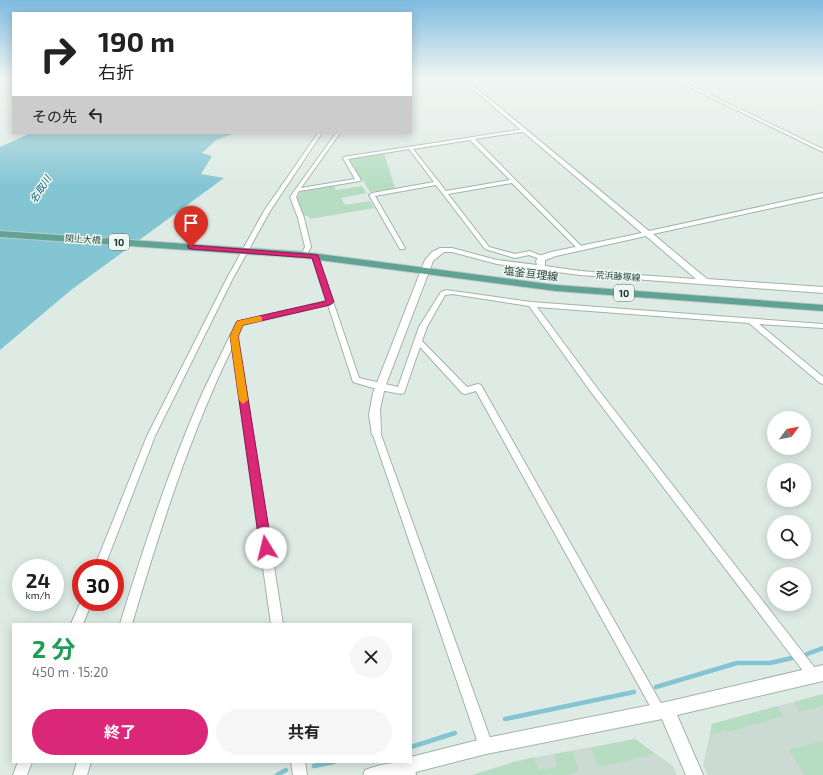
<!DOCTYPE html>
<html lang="ja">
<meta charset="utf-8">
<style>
body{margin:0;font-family:"Exo 2","Noto Sans JP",sans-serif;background:#f6f6f6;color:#222;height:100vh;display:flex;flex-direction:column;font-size:15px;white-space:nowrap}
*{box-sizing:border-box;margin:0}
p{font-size:13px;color:#767676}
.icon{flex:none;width:22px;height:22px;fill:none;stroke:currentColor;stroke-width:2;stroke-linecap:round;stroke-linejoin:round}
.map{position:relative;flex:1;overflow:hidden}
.sheet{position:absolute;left:12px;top:623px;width:400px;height:140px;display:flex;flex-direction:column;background:#fff;border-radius:0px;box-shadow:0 2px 10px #0003}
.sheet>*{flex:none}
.top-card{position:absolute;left:12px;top:12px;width:400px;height:122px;border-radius:0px;box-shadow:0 2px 10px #0003;background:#fff;color:#222;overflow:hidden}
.needle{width:26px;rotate:58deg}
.tools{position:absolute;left:767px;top:411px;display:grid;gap:8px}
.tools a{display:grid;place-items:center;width:44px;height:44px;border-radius:50%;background:#fff;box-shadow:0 2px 10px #0003;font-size:20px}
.speed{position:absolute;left:12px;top:559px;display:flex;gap:8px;font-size:20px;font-weight:700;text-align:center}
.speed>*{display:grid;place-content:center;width:52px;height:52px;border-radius:50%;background:#fff;box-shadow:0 2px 10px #0003;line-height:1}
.speed small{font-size:10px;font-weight:400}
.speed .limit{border:6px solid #d22;background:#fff;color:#111}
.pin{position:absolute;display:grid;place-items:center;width:34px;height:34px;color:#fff;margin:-41px -17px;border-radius:50% 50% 50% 0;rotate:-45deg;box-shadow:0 0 4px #0007}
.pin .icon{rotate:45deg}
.me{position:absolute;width:44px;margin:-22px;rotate:351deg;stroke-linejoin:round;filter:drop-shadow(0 0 3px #0008)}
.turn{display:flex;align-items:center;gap:14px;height:84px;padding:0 20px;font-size:18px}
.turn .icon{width:52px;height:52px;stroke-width:2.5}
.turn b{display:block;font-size:28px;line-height:34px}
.then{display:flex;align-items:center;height:38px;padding:0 20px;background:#0003;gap:8px;font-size:15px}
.round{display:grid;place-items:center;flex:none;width:42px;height:42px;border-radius:21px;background:#f6f6f6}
.headline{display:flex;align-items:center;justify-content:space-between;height:68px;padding:0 20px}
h1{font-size:24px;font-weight:700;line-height:30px;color:#1e9e55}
.primary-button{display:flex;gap:8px;margin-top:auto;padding:8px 20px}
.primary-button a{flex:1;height:46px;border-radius:24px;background:#db2777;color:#fff;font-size:16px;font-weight:700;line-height:46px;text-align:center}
.primary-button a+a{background:#f6f6f6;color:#222}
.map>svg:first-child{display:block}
.built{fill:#ccdad4}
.green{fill:#b6ddc1}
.water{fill:#83c5d3}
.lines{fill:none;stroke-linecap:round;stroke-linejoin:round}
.stream{stroke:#83c5d3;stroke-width:4.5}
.minor-casing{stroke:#a1b3ac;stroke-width:2}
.tertiary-casing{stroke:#a1b3ac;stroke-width:2}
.primary-casing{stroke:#c0c8c6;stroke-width:2}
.minor{fill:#fff;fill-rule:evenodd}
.tertiary{fill:#fff;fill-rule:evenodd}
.primary{fill:#60a293;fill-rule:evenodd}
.route{fill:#db2777;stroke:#8e194d}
.slow{fill:#f59e0b}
.labels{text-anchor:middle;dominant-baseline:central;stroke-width:3;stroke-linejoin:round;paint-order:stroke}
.far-street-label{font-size:9px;fill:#1f3b34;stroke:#eff7f3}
.far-water-label{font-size:10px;font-style:italic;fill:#176679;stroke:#eff7f3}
.shield{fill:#eff7f3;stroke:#5d736d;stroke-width:1}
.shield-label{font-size:10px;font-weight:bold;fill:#1f3b34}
.street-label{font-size:11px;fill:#1f3b34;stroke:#eff7f3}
</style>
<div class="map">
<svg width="823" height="775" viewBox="0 0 823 775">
<rect width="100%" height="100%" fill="#deebe5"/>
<!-- built -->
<g class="built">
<path d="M823 694V775H708L703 766 712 724Z"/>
<path d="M635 739 673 766 677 775H472L515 761Z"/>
</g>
<!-- green -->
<g class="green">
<path d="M384 153 395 188 370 192 363 180H361L349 158Z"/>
<path d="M334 186 336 190 362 186 366 193 341 198 345 205 370 201 374 208 310 219 308 216H304L297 199 300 192Z"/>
<path d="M823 694V705L800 712 794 702Z"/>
<path d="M777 706 783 716 726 733 724 730 710 735 712 724Z"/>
<path d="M635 739 655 754 598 767 591 748Z"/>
<path d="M821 741 823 744V775H805L789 750Z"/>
<path d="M573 751 579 772 564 775H472L534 757 538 770 557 767 554 754Z"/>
</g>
<!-- water -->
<path class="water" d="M31 133H235L216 140 202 153 212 156 201 174 224 178 71 290 0 350V147Z"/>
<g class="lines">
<!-- stream -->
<g class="stream">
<path d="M807 654 823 648"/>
<path d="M656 687 737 663H770L792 658"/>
<path d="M505 719 634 692"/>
<path d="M411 747 455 733"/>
<path d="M314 766 334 762"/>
<path d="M277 775 286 770"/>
</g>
<!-- minor casing -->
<g class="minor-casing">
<g id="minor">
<path d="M671 78H675L823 149V152Z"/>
<path d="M525 129 527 130V131L475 139 582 247V249H578L512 183 448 194 489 247 515 254 530 251 544 257V259H540L529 255 515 258 485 249 436 185 375 196 405 248 404 249H400L369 195 372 193 434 182 409 149 348 159 361 180 360 181 299 191 296 197 304 218 311 247 306 256 304 257 301 255 305 247 298 218 290 197 336 133H340L301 188 355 179 343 158V157ZM470 140 510 180 446 191 413 149Z"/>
<path d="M318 133H322L270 211 232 280 155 436 104 568H94L147 436 226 280 264 211Z"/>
<path d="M315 255 318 257 359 378 398 387 419 327 441 292 446 290 531 302 823 324V328L759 324 823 377V384L820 383 749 323 537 307 597 388 818 672 820 676 818 680 814 682 810 680 591 392 529 306 452 294 445 295 427 327 422 341 467 387 478 384 481 385 663 707 665 711 663 715 659 717 655 715 476 391 465 394 462 393 420 347 404 393 401 394 380 390 353 382 328 305 243 325 238 336 283 624H271L232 348C189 437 160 530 132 624H120C144 546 169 469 202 394 213 370 225 347 236 323L240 321 326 301 312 257Z"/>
<path d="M376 428 379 429 380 432 493 746 491 751 486 753 481 751 479 746 372 432 373 429Z"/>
<path d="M81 601V602H92L83 624H71Z"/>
<path d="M411 761H413L416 775H363L365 770C380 764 396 762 411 762Z"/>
<path d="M18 762H32L27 775H13Z"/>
<path d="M77 762H91L87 775H73Z"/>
<path d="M291 762H305L307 775H293Z"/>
</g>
</g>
<!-- tertiary casing -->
<g class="tertiary-casing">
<g id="tertiary">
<path d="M460 78H464L649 231 823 193V197L653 234 707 279 823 287V293L580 275 497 264 452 252H444L433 261 385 387 380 409 381 432 380 435 376 437 372 435 369 415 373 393 425 260 432 252 440 248H452L497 260 537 265 536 261 539 256 551 252 642 233ZM646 236 696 279 580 271 545 266V260L556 256Z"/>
<path d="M823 665V681L677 715 703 775H686L662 719 486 754 408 774 402 772 400 766 401 762H411V757L486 738 666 702Z"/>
</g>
</g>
<!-- primary casing -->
<g class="primary-casing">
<path id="primary" d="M0 231 304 252 556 285 823 305V311L556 291 304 258 0 237Z"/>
</g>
<!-- minor -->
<use href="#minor" class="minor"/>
<!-- tertiary -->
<use href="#tertiary" class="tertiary"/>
<!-- primary -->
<use href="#primary" class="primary"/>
</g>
<!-- sky -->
<linearGradient id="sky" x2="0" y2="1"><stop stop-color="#7fbbe0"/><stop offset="0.42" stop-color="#f0f6f3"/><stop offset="1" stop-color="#f0f6f3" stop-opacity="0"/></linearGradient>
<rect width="823" height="186" fill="url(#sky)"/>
<!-- route -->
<path class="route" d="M188 245 318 255 334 302 330 305 243 325 238 336 272 548 270 552 266 554 262 552 260 548 230 336 237 321 326 301 312 258 191 249 188 248Z"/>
<!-- slow -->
<path class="slow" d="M259 316 262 317V321L243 325 238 336 248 400 243 404 239 400 230 336 237 321Z"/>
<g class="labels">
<!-- far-street labels -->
<g class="far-street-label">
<text transform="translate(83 239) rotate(4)">閖上大橋</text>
<text transform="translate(618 276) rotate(4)">荒浜藤塚線</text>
</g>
<!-- far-water labels -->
<g class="far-water-label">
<text transform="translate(40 189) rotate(-57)">名取川</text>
</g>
<!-- shield labels -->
<g class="shield">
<rect x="109" y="234" width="20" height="16" rx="3"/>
<rect x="614" y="285" width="20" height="16" rx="3"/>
</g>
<g class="shield-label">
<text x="119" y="242">10</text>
<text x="624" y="293">10</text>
</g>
<!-- street labels -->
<g class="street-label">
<text transform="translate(531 273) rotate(7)">塩釜亘理線</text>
</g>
</g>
</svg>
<div class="tools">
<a><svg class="needle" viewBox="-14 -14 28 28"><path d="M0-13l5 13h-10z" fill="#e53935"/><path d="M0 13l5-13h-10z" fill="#767676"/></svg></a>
<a><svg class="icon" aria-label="sound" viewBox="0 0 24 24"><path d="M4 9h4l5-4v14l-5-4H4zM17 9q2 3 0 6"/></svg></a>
<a><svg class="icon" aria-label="search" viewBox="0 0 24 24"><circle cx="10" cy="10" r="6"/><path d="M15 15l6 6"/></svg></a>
<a><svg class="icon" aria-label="layers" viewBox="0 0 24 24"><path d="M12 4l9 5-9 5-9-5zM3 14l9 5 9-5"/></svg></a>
</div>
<div class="speed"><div>24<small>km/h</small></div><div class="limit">30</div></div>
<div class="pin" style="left:191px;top:247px;background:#d93025"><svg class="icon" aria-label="arrive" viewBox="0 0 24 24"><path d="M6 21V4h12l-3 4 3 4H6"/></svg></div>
<svg class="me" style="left:266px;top:548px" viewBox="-20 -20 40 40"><circle r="19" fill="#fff"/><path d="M0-13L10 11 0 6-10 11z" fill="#db2777"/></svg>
<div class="top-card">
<div class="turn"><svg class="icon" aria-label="right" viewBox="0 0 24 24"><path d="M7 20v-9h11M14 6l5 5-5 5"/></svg><div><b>190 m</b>右折</div></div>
<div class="then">その先<svg class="icon" aria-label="left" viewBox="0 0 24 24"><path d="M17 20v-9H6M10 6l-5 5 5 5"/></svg></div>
</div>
<section class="sheet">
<div class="headline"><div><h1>2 分</h1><p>450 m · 15:20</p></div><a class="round"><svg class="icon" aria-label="close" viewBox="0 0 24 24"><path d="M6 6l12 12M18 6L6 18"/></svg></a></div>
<div class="primary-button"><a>終了</a><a>共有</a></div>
</section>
</div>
